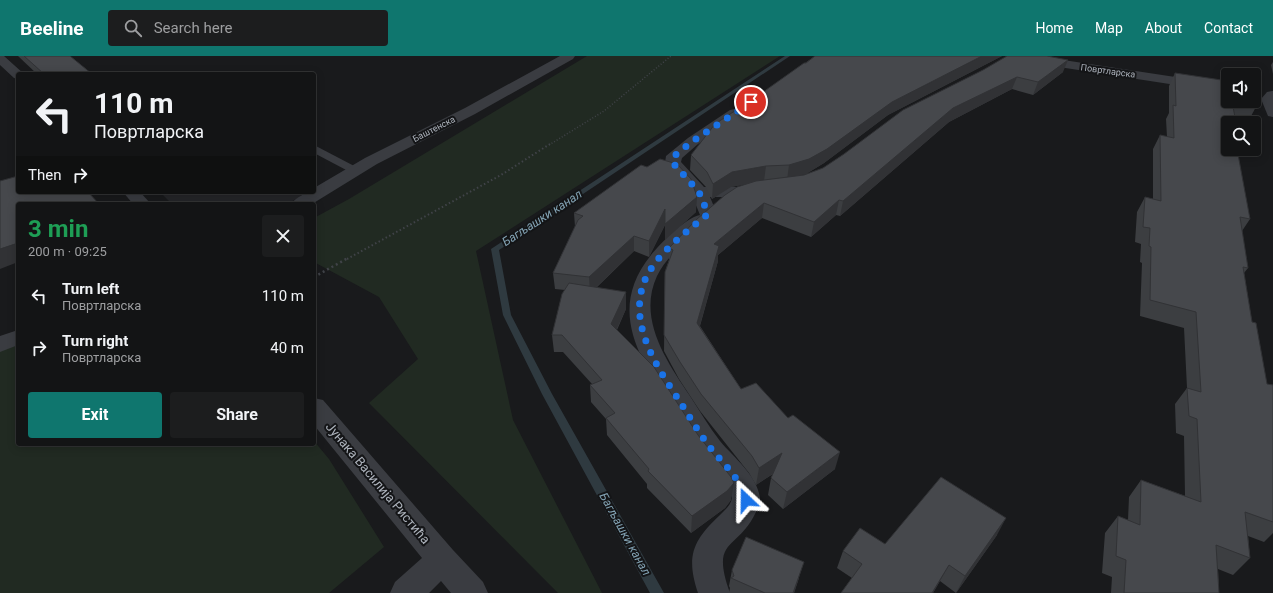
<!DOCTYPE html>
<meta charset="utf-8">
<style>
body{margin:0;font-family:Roboto,sans-serif;background:#1c1d1e;color:#f1f3f6;height:100vh;display:flex;flex-direction:column;font-size:15px;white-space:nowrap}
*{box-sizing:border-box;margin:0}
p{font-size:13px;color:#9d9ea0}
.icon{flex:none;width:22px;height:22px;fill:none;stroke:currentColor;stroke-width:2;stroke-linecap:round;stroke-linejoin:round}
.map{position:relative;flex:1;overflow:hidden}
.drawer{position:absolute;left:16px;top:146px;width:300px;height:244px;display:flex;flex-direction:column;background:#131415;border-radius:4px;box-shadow:0 2px 10px #0003,0 0 0 1px #323334}
.drawer>*{flex:none}
.top-card{position:absolute;left:16px;top:16px;width:300px;height:122px;border-radius:4px;box-shadow:0 2px 10px #0003,0 0 0 1px #323334;background:#131415;color:#f1f3f6;overflow:hidden}
.tools{position:absolute;left:1221px;top:12px;display:grid;gap:8px}
.tools a{display:grid;place-items:center;width:40px;height:40px;border-radius:4px;background:#131415;box-shadow:0 2px 10px #0003,0 0 0 1px #323334;font-size:20px}
.pin{position:absolute;display:grid;place-items:center;width:34px;height:34px;color:#fff;margin:-17px;border:2px solid #fff;border-radius:50%;box-shadow:0 1px 4px #0007}
.me{position:absolute;width:44px;margin:-22px;rotate:337deg;stroke-linejoin:round;filter:drop-shadow(0 0 3px #0008)}
.turn{display:flex;align-items:center;gap:14px;height:84px;padding:0 12px;font-size:18px}
.turn .icon{width:52px;height:52px;stroke-width:2.5}
.turn b{display:block;font-size:28px;line-height:34px}
.then{display:flex;align-items:center;height:38px;padding:0 12px;background:#0003;gap:8px;font-size:15px}
.round{display:grid;place-items:center;flex:none;width:42px;height:42px;border-radius:4px;background:#1c1d1e}
.summary{display:flex;align-items:center;justify-content:space-between;height:68px;padding:0 12px}
h1{font-size:24px;font-weight:700;line-height:30px;color:#1e9e55}
.action{display:flex;gap:8px;margin-top:auto;padding:8px 12px}
.action a{flex:1;height:46px;border-radius:4px;background:#0f766e;color:#fff;font-size:16px;font-weight:700;line-height:46px;text-align:center}
.action a+a{background:#1c1d1e;color:#f1f3f6}
ul{padding:0;list-style:none}
li{display:flex;align-items:center;gap:12px;height:52px;padding:0 12px}
li div{flex:1}
li b{display:block;font-size:15px}
li em{font-style:normal}
header{display:flex;align-items:center;gap:24px;box-sizing:border-box;height:56px;padding:0 20px;background:#0f766e;color:#fff}
header strong{font-size:19px}
nav{display:flex;gap:22px;margin-inline-start:auto;font-size:14px}
.search{width:280px;height:36px;background:#1c1d1e;display:flex;align-items:center;gap:10px;box-sizing:border-box;padding:0 14px;border-radius:4px;color:#9d9ea0;font-size:15px}
.map>svg:first-child{display:block}
.built{fill:#252629}
.green{fill:#212a22}
.lines{fill:none;stroke-linecap:round;stroke-linejoin:round}
.stream{fill:#2f3a40;fill-rule:evenodd}
.path-far2{stroke:#404348;stroke-width:1.5;stroke-dasharray:1 2;stroke-linecap:butt}
.path-far1{stroke:#404348;stroke-width:2;stroke-dasharray:1.5 2.5;stroke-linecap:butt}
.path{stroke:#404348;stroke-width:2.5;stroke-dasharray:2 3;stroke-linecap:butt}
.service{fill:#3a3c41;fill-rule:evenodd}
.minor{fill:#3a3c41;fill-rule:evenodd}
.wall{fill:#3c3e41}
.shaded-wall{fill:#313235}
.building{fill:#46484c;stroke:#313235}
.route{stroke:#1a73e8;stroke-width:7;stroke-dasharray:0 12.6}
.labels{text-anchor:middle;dominant-baseline:central;stroke-width:4;stroke-linejoin:round;paint-order:stroke}
.far-street-label{font-size:9px;fill:#acb2bb;stroke:#141517}
.water-label{font-size:12px;font-style:italic;fill:#84a4b5;stroke:#141517}
.near-street-label{font-size:13px;fill:#acb2bb;stroke:#141517}
</style>
<header>
<strong>Beeline</strong>
<div class="search"><svg class="icon" aria-label="search" viewBox="0 0 24 24"><circle cx="10" cy="10" r="6"/><path d="M15 15l6 6"/></svg>Search here</div>
<nav><a>Home</a><a>Map</a><a>About</a><a>Contact</a></nav>
</header>
<div class="map">
<svg width="1273" height="537" viewBox="0 0 1273 537">
<rect width="100%" height="100%" fill="#191a1c"/>
<!-- built -->
<path class="built" d="M160 136H307L288 148H172Z"/>
<!-- green -->
<g class="green">
<path d="M587 0H780L476 195 513 364 602 537H558L369 347 418 303 379 241 314 206V162L349 143Z"/>
<path d="M18 288V388H314V385L329 403 384 491 329 537H0V295Z"/>
</g>
<g class="lines">
<!-- stream -->
<path class="stream" d="M785 0H790L499 194 511 259 552 338 664 537H650L542 338 503 259 491 193Z"/>
<!-- path-far2 -->
<path class="path-far2" d="M549 89 604 55 671 0"/>
<!-- path-far1 -->
<path class="path-far1" d="M347 203 501 119 550 88"/>
<!-- path -->
<path class="path" d="M314 221 348 202"/>
<!-- service -->
<path class="service" d="M314 89 358 112 360 114 358 116H350L314 97Z"/>
<!-- minor -->
<g class="minor">
<path d="M0 0H4L24 18H18V23L14 22 0 9Z"/>
<path d="M560 0H575L573 3 475 58 377 108 312 148H291C296 141 306 136 314 136V132L365 102 465 52Z"/>
<path d="M1037 0 1228 29V37L1033 7 1031 4 1033 1Z"/>
<path d="M1272 35H1273V61L1268 60 1261 43 1267 36Z"/>
<path d="M735 53 740 54 742 57 740 60 698 88 682 102 681 106 704 131H737L743 132 745 136 743 140 737 141H710L717 158 714 162 708 163 706 168C689 183 667 199 657 220 637 263 667 306 690 340 700 355 709 371 720 385 734 402 757 419 760 442 761 447 758 451 756 456 737 496 710 481 730 537H698C686 501 692 485 720 459 725 454 731 449 732 442 727 424 709 411 698 396 688 382 680 366 671 351 639 301 607 254 651 199 661 187 685 162 700 159L691 137 665 107 666 100 688 82 730 54Z"/>
<path d="M123 136H140L151 148H133Z"/>
<path d="M18 274V289L0 296V280Z"/>
<path d="M314 342 323 344 453 494 483 526 488 537H451L441 525 429 537H390L395 526 422 502 314 369Z"/>
</g>
</g>
<!-- wall -->
<g class="wall">
<path d="M18 0H70L92 18H37Z"/>
<path d="M815 0H1002L888 59 824 107 806 118 802 119H804L823 112 983 14 1063 16 1033 39 1012 33 949 66 840 160 836 159 811 181 762 162 718 199V205L700 270 741 333 835 413 783 453 768 439 771 422 773 418 756 429 749 417 700 355 679 323 664 295 665 216 669 204V192L746 128 731 131 712 143 706 131 690 114 691 99 759 39Z"/>
<path d="M1273 6V18L1271 9Z"/>
<path d="M1175 17 1254 45 1257 49 1250 62 1234 60 1228 67 1250 163 1242 175 1248 212 1244 217 1252 266 1267 328 1273 329V477L1264 486 1248 480 1250 502 1233 519 1218 513 1219 537H1111L1112 521 1102 517 1105 477 1118 460 1128 464 1129 441 1141 424 1185 440 1184 380 1176 377 1175 348 1187 332 1184 272 1140 260 1142 207 1140 206 1141 188 1135 186 1137 156 1145 141 1153 143V93L1160 79 1167 81 1166 63 1169 57V30Z"/>
<path d="M696 156 665 184V169L649 201 634 195 596 232 626 236V253L617 274 731 444 725 452 691 477 647 432V428L607 379 606 363 591 346 590 329 592 328 563 296H554L552 279 565 234 555 233 553 217 575 171 574 157Z"/>
<path d="M997 479 956 537 940 525 933 537H841L852 522 837 512 843 495 885 488Z"/>
<path d="M732 514 799 522 794 537H729L730 532 729 530Z"/>
</g>
<!-- shaded-wall -->
<g class="shaded-wall">
<path d="M982 0H1002L888 59 824 107 806 118 787 124 789 109 892 46Z"/>
<path d="M1068 4 1063 16 1033 39 1038 26Z"/>
<path d="M1017 21 1012 33 949 66 840 160 843 145 953 52Z"/>
<path d="M766 110 764 125 731 131 712 143 713 128 732 116Z"/>
<path d="M248 136H256L249 138Z"/>
<path d="M697 141 696 156 665 184V168Z"/>
<path d="M839 144 836 159 811 181 814 166Z"/>
<path d="M764 147 762 162 718 199V205L696 283 697 267 714 188Z"/>
<path d="M665 153V169L649 201V185Z"/>
<path d="M634 180V195L590 237 589 221Z"/>
<path d="M18 187V206L0 213V193Z"/>
<path d="M626 236V253L611 285V268Z"/>
<path d="M840 396 835 413 783 453 787 436Z"/>
<path d="M782 397 778 414 756 429 759 412Z"/>
<path d="M734 427 731 444 725 452 691 477 692 460Z"/>
<path d="M1006 462 997 479 956 537 965 520Z"/>
<path d="M804 506 794 537H793Z"/>
<path d="M949 509 933 537H932Z"/>
</g>
<!-- building -->
<g class="building">
<path d="M24 0H70L92 18H44Z"/>
<path d="M815 0H982L892 46 827 93 809 103 789 109 766 110 732 116 713 128 707 116 691 99 715 68 759 39 804 7H806Z"/>
<path d="M1007 0H1047L1068 4 1038 26 1017 21 953 52 843 145 839 144 814 166 764 147 714 188 719 190 697 267 741 333 756 327 788 362 793 359 840 396 787 436 771 422 782 397 759 412 752 400 701 338 680 306 664 279 665 216 673 194 669 192 697 163 725 139 737 131 756 125 804 119 823 112 844 98 903 54 983 14Z"/>
<path d="M1175 17 1228 25V45H1232L1236 67H1228V93H1237L1250 163 1240 161 1248 212 1243 211 1252 266 1256 267 1267 328 1273 329V466L1245 456 1250 502 1216 489 1219 537H1124L1126 504 1116 500 1118 460 1140 469 1141 424 1201 446 1197 363 1189 360 1187 332 1201 336 1196 256 1150 244 1151 191 1149 190 1150 172 1143 171 1145 141 1161 145 1160 79 1174 82 1173 49 1176 50Z"/>
<path d="M1254 36 1257 49 1233 45H1254Z"/>
<path d="M660 103 677 108 691 123 697 141 665 168V153L649 185 634 180 589 221 553 217 578 164 583 160 574 157 641 109 647 111Z"/>
<path d="M18 120V136H88L99 148H18V187L0 193V125Z"/>
<path d="M569 227 626 236 611 268 654 311 698 379 731 421 734 427 727 435 692 460 648 415 649 413 606 362 615 357 590 329 602 324 562 279H552L562 238Z"/>
<path d="M941 421 1006 462 965 520 949 509 932 537H841L862 508 843 495 860 472 885 488Z"/>
<path d="M746 481 804 506 793 537H765L731 522 734 520 732 514Z"/>
</g>
<g class="lines">
<!-- route -->
<path class="route" d="M746 444C741 422 722 407 709 390 699 377 691 363 682 349 660 315 629 273 643 229 652 201 686 176 708 158L699 136 673 107 674 100 693 85 751 46"/>
</g>
<g class="labels">
<!-- far-street labels -->
<g class="far-street-label">
<text transform="translate(1108 15) rotate(8)">Повртларска</text>
<text transform="translate(434 73) rotate(-27)">Баштенска</text>
</g>
<!-- water labels -->
<g class="water-label">
<text transform="translate(542 162) rotate(-33)">Багљашки канал</text>
<text transform="translate(625 478) rotate(61)">Багљашки канал</text>
</g>
<!-- near-street labels -->
<g class="near-street-label">
<text transform="translate(378 427) rotate(50)">Јунака Василија Ристића</text>
</g>
</g>
</svg>
<div class="tools">
<a><svg class="icon" aria-label="sound" viewBox="0 0 24 24"><path d="M4 9h4l5-4v14l-5-4H4zM17 9q2 3 0 6"/></svg></a>
<a><svg class="icon" aria-label="search" viewBox="0 0 24 24"><circle cx="10" cy="10" r="6"/><path d="M15 15l6 6"/></svg></a>
</div>
<div class="pin" style="left:751px;top:46px;background:#d93025"><svg class="icon" aria-label="arrive" viewBox="0 0 24 24"><path d="M6 21V4h12l-3 4 3 4H6"/></svg></div>
<svg class="me" style="left:746px;top:444px" viewBox="-20 -20 40 40"><path d="M0-17L14 15 0 8-14 15z" fill="#1a73e8" stroke="#fff" stroke-width="4"/></svg>
<div class="top-card">
<div class="turn"><svg class="icon" aria-label="left" viewBox="0 0 24 24"><path d="M17 20v-9H6M10 6l-5 5 5 5"/></svg><div><b>110 m</b>Повртларска</div></div>
<div class="then">Then<svg class="icon" aria-label="right" viewBox="0 0 24 24"><path d="M7 20v-9h11M14 6l5 5-5 5"/></svg></div>
</div>
<section class="drawer">
<div class="summary"><div><h1>3 min</h1><p>200 m · 09:25</p></div><a class="round"><svg class="icon" aria-label="close" viewBox="0 0 24 24"><path d="M6 6l12 12M18 6L6 18"/></svg></a></div>
<ul>
<li><svg class="icon" aria-label="left" viewBox="0 0 24 24"><path d="M17 20v-9H6M10 6l-5 5 5 5"/></svg><div><b>Turn left</b><p>Повртларска</p></div><em>110 m</em></li>
<li><svg class="icon" aria-label="right" viewBox="0 0 24 24"><path d="M7 20v-9h11M14 6l5 5-5 5"/></svg><div><b>Turn right</b><p>Повртларска</p></div><em>40 m</em></li>
</ul>
<div class="action"><a>Exit</a><a>Share</a></div>
</section>
</div>
